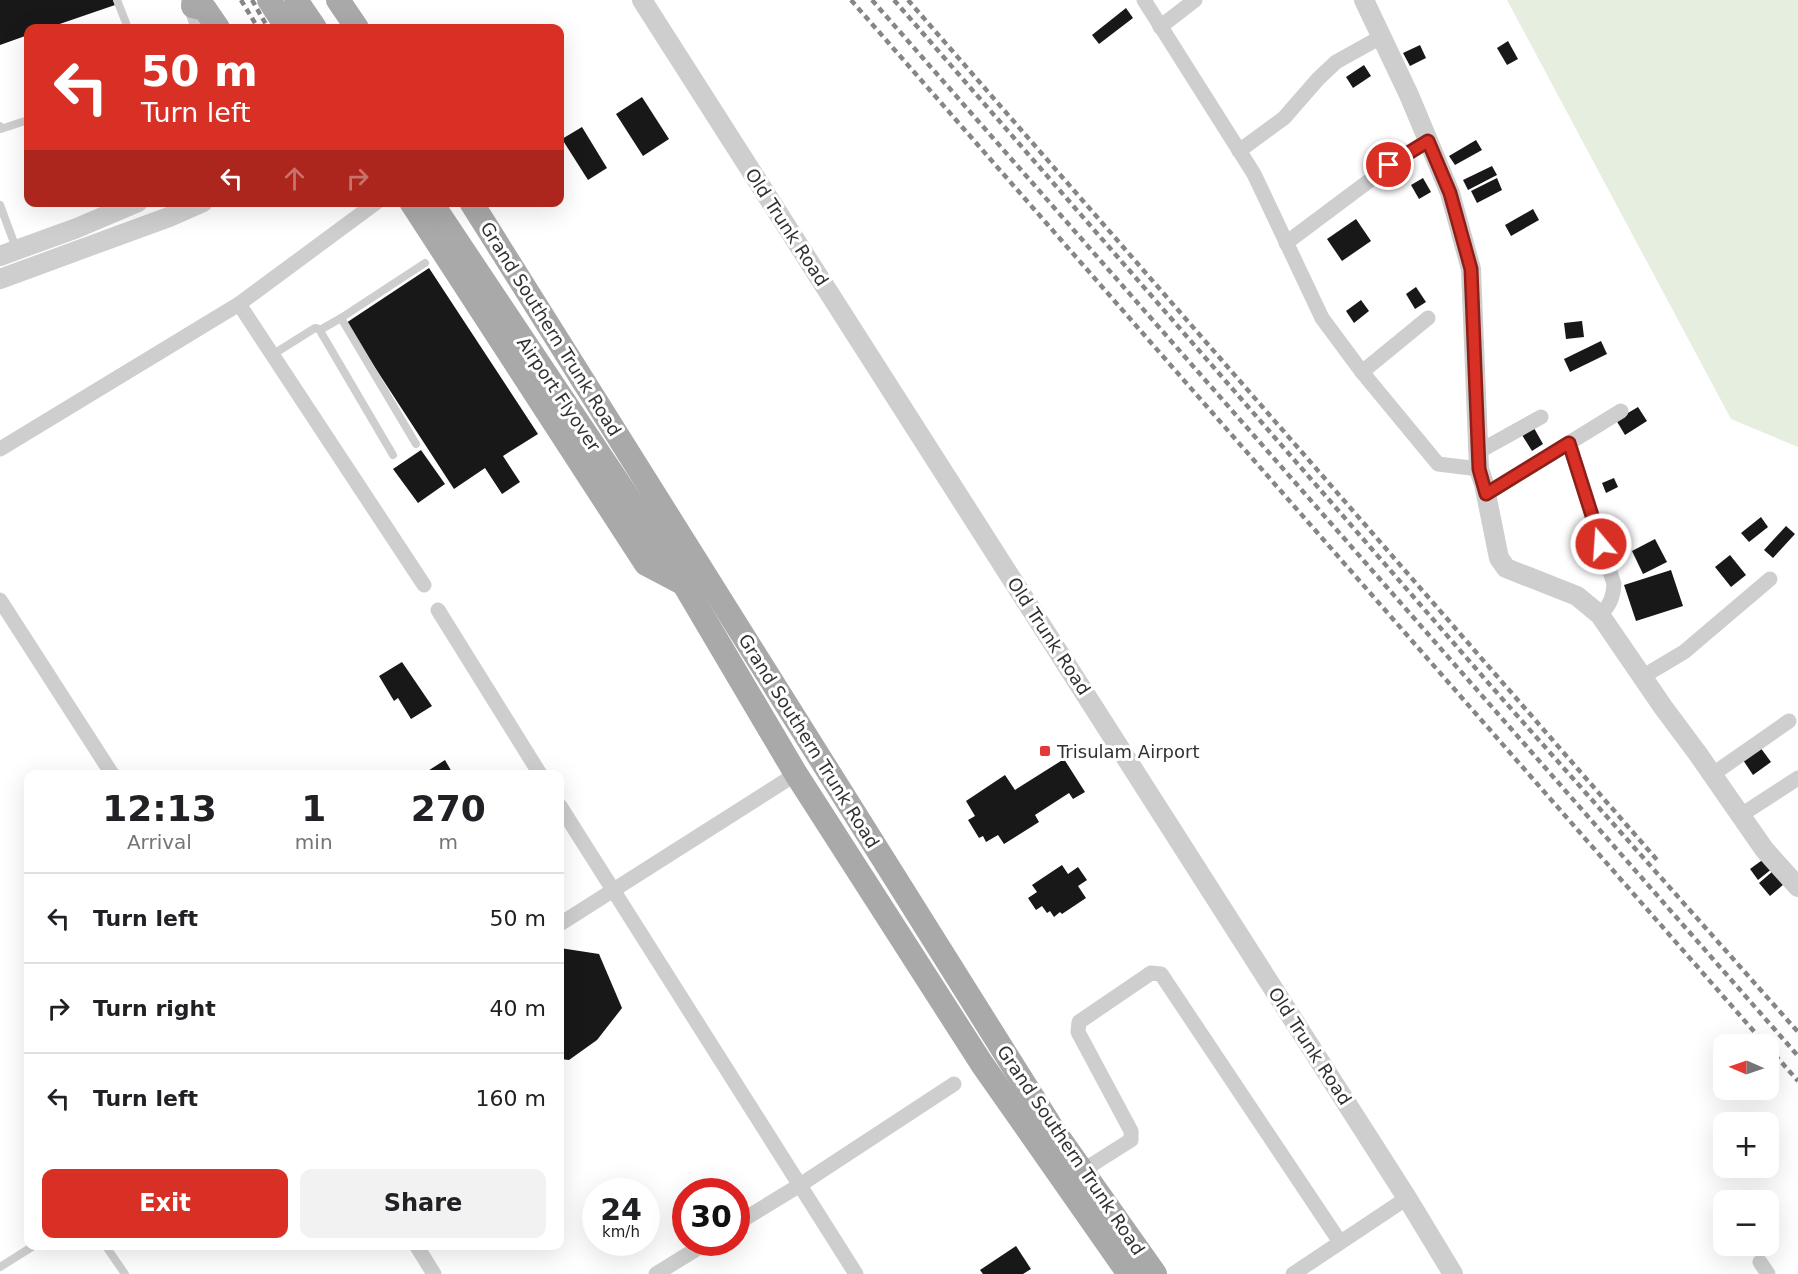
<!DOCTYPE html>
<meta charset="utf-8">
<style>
body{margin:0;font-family:"DejaVu Sans",sans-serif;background:#f2f2f2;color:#202124;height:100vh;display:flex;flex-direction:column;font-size:22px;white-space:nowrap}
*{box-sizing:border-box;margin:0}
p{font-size:20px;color:#757577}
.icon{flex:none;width:33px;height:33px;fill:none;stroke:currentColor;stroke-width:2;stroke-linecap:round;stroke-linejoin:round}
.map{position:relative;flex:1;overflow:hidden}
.drawer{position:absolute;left:24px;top:770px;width:540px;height:480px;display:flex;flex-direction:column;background:#fff;border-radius:12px;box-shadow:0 6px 24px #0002}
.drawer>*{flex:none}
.guide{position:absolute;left:24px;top:24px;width:540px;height:183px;border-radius:12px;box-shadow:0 6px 24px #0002;background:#d93025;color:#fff;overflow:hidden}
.needle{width:39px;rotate:272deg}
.buttons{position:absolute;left:1713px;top:1034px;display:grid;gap:12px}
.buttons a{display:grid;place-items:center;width:66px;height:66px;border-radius:12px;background:#fff;box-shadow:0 6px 24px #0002;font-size:30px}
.speed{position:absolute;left:582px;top:1178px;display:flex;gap:12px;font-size:30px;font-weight:700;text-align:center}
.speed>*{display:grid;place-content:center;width:78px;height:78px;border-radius:50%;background:#fff;box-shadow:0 6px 24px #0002;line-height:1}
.speed small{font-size:15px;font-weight:400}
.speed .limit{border:9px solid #d22;background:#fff;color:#111}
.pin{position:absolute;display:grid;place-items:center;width:51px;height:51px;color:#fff;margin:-26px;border:3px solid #fff;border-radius:50%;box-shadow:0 2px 6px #0007}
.me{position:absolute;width:66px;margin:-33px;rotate:342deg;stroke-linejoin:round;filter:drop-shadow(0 0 4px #0008)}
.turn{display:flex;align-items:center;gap:21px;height:126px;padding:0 18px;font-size:27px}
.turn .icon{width:78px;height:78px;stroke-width:2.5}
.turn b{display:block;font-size:42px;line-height:51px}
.lanes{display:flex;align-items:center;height:57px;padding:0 18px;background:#0003;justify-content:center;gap:30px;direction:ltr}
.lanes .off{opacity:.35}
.eta{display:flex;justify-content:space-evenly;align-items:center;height:102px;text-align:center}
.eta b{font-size:36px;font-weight:600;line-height:42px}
.action{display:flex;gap:12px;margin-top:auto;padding:12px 18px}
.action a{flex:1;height:69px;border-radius:12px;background:#d93025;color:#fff;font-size:24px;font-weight:600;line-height:69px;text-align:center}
.action a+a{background:#f2f2f2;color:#202124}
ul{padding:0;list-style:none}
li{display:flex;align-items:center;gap:18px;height:90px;padding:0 18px;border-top:2px solid #e0e0e0}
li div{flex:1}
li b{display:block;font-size:22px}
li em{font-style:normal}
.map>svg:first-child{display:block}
.green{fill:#e6eee0}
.building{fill:#181818}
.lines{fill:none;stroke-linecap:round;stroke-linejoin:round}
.service{stroke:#cecece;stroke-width:8}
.minor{stroke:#cecece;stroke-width:15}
.tertiary{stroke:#cecece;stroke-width:20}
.primary{stroke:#a9a9a9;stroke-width:24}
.rail{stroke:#868686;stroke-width:4.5;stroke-dasharray:6 4.5;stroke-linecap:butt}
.route-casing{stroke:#8d1f18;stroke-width:15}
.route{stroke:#d93025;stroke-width:10}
.poi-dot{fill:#e43838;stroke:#fff;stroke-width:2}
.labels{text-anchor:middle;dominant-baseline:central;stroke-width:6;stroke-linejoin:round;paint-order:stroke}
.street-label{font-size:18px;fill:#313131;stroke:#fff}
.poi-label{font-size:18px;fill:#313131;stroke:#fff;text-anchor:start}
</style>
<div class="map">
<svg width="1798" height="1274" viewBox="0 0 1798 1274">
<rect width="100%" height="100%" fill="#fff"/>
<!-- green -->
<path class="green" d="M1507 0H1798V447L1731 419Z"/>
<!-- building -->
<g class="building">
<path d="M0 0H113L115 5 48 28H28V35L0 45Z"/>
<path d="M1126 8 1133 18 1099 44 1092 35Z"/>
<path d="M1508 41 1518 59 1507 65 1497 48Z"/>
<path d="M1420 45 1426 58 1410 66 1403 53Z"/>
<path d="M1364 65 1371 76 1353 88 1346 77Z"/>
<path d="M642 97 669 139 643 156 616 114Z"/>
<path d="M582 127 607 168 588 180 562 139Z"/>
<path d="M1476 140 1482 150 1455 165 1449 156Z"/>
<path d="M1492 166 1497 175 1468 190 1463 180Z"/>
<path d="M1423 178 1431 192 1419 199 1411 185Z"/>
<path d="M1497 178 1502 190 1477 203 1471 191Z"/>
<path d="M1533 209 1539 220 1511 236 1505 225Z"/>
<path d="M1356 219 1371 241 1342 261 1327 239Z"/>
<path d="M429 268 538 434 503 456 520 482 502 494 485 468 454 489 346 323Z"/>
<path d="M1416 287 1426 302 1415 309 1406 294Z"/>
<path d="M1361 300 1369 311 1354 323 1346 311Z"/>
<path d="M1582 321 1584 337 1566 339 1564 323Z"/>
<path d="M1601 341 1607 354 1570 372 1564 359Z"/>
<path d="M1638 407 1647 421 1625 435 1616 420Z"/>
<path d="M1534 428 1543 444 1532 451 1522 435Z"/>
<path d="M421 450 445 484 418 503 393 469Z"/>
<path d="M1614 478 1618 487 1606 493 1602 483Z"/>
<path d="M1761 517 1768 527 1749 542 1741 533Z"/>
<path d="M1786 526 1795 534 1773 558 1764 550Z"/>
<path d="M1655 539 1667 562 1643 574 1632 551Z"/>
<path d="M1730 555 1746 575 1731 587 1715 567Z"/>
<path d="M1671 570 1683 606 1636 621 1624 585Z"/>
<path d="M402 662 432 706 411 719 398 698 394 701 379 676Z"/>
<path d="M1760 747 1771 762 1753 775 1743 760Z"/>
<path d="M1064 759 1085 792 1073 799 1069 793 1035 815 1039 822 1004 844 998 835 986 842 983 836 979 838 968 820 975 816 966 801 1005 775 1015 790Z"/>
<path d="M445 760 453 774H423Z"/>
<path d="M1765 858 1773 868 1758 880 1750 869Z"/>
<path d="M1062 865 1068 874 1078 867 1087 880 1078 886 1086 898 1062 914 1060 912 1054 917 1050 911 1047 913 1042 906 1036 910 1028 898 1037 892 1032 885Z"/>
<path d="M1773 871 1784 884 1770 896 1759 883Z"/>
<path d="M560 948 599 954 622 1008 597 1040 569 1060 560 1059Z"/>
<path d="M1016 1246 1031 1269 1023 1274H983L980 1270Z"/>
</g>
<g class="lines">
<!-- service -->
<g class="service">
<path d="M117 0 128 28"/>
<path d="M0 126 1 129 28 120"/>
<path d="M0 205 16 248"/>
<path d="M341 318 425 263"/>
<path d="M320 330 341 318 416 444"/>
<path d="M272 355 315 328 319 329 393 455"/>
<path d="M105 1245 125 1274"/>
<path d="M0 1267 35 1245"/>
</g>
<!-- minor -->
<g class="minor">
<path d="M1144 0 1254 174 1322 318 1362 372 1438 464 1479 469"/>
<path d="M1160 27 1195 0"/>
<path d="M1239 151 1284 118 1318 79 1336 62 1381 37"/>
<path d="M1286 243 1401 157 1428 141"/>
<path d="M239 304 424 585"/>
<path d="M1362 372 1428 318"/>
<path d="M1569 443 1614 584C1613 598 1610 605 1600 615"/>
<path d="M0 449 239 304 377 202"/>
<path d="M1478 452 1541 417"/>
<path d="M1486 494 1621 411"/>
<path d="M0 600 112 774"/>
<path d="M438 610 540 774"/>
<path d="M1642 677 1684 652 1770 579"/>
<path d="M1713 774 1789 721"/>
<path d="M560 806 856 1274"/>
<path d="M1741 815 1798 778"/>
<path d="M560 924 796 774"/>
<path d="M1082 1171 1131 1140V1131L1078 1032 1079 1022 1151 973 1161 974 1340 1242"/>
<path d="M736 1224 800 1185 954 1084"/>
<path d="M416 1245 434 1274"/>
<path d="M1760 1262 1768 1274"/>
<path d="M656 1274 708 1242"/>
<path d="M1293 1274 1407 1198"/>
</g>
<!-- tertiary -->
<g class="tertiary">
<path d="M191 0 201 28"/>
<path d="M642 0 1407 1198 1453 1274"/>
<path d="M1364 0 1409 95 1450 193 1471 269 1479 469 1484 484 1499 558 1506 568 1577 596 1600 615 1663 707 1698 754 1764 849 1798 887"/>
<path d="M0 256 77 228 138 202"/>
<path d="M0 279 169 217 203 202"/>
</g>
<!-- primary -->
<g class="primary">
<path d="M269 0 287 28"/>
<path d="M296 0 315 28"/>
<path d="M338 0 357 28"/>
<path d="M193 6 205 9 218 28"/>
<path d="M411 202 646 564 684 584"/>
<path d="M431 202 666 554 796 774 982 1064 1129 1274"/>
<path d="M471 202 1052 1128 1155 1274"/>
</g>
<!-- rail -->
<g class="rail">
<path d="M241 0 258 28"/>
<path d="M252 0 268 28"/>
<path d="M851 0 1765 1044"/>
<path d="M872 0 1798 1056"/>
<path d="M894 0 1498 694 1798 1032"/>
<path d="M908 0 1658 861"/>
<path d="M1768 1047 1798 1081"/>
</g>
</g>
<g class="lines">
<!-- route casing -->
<g class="route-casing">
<path id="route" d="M1389 165 1428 141 1450 193 1471 269 1479 469 1486 494 1569 443 1601 544"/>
</g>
<!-- route -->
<use href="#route" class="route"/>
</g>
<!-- markers -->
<rect class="poi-dot" x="1039" y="745" width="12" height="12" rx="3"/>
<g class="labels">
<!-- street labels -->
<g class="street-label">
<text transform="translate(787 227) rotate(57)">Old Trunk Road</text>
<text transform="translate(551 329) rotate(58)">Grand Southern Trunk Road</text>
<text transform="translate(559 394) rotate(56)">Airport Flyover</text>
<text transform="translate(1049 636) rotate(57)">Old Trunk Road</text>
<text transform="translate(809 741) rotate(58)">Grand Southern Trunk Road</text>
<text transform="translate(1310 1046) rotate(57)">Old Trunk Road</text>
<text transform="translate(1071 1150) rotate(56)">Grand Southern Trunk Road</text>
</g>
<!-- poi labels -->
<g class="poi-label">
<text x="1057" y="751">Trisulam Airport</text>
</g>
</g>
</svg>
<div class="buttons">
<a><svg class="needle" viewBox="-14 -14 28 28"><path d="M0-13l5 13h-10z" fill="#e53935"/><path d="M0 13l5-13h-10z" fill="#757577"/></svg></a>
<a>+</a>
<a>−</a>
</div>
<div class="speed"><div>24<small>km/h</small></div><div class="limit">30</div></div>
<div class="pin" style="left:1389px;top:165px;background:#d93025"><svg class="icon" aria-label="arrive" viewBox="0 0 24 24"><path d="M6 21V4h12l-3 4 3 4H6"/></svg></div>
<svg class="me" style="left:1601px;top:544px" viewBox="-20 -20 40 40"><circle r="17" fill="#d93025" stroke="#fff" stroke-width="3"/><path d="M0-11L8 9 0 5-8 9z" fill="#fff"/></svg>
<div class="guide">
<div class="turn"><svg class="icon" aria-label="left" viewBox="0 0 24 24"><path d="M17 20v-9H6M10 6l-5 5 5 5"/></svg><div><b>50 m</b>Turn left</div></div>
<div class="lanes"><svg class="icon" aria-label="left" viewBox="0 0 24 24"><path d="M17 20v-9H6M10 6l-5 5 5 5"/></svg><svg class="icon off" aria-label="ahead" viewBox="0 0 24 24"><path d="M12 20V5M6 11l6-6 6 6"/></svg><svg class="icon off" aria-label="right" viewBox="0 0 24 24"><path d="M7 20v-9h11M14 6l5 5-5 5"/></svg></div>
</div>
<section class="drawer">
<div class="eta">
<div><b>12:13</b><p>Arrival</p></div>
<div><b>1</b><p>min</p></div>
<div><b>270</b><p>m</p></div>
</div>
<ul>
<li><svg class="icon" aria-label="left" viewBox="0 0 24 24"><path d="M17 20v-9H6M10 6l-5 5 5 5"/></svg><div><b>Turn left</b></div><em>50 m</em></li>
<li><svg class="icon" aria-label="right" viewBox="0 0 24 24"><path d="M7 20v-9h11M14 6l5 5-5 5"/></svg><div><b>Turn right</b></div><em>40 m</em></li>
<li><svg class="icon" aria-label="left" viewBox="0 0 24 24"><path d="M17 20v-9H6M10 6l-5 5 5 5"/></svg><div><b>Turn left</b></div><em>160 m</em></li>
</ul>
<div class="action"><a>Exit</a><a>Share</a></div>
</section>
</div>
